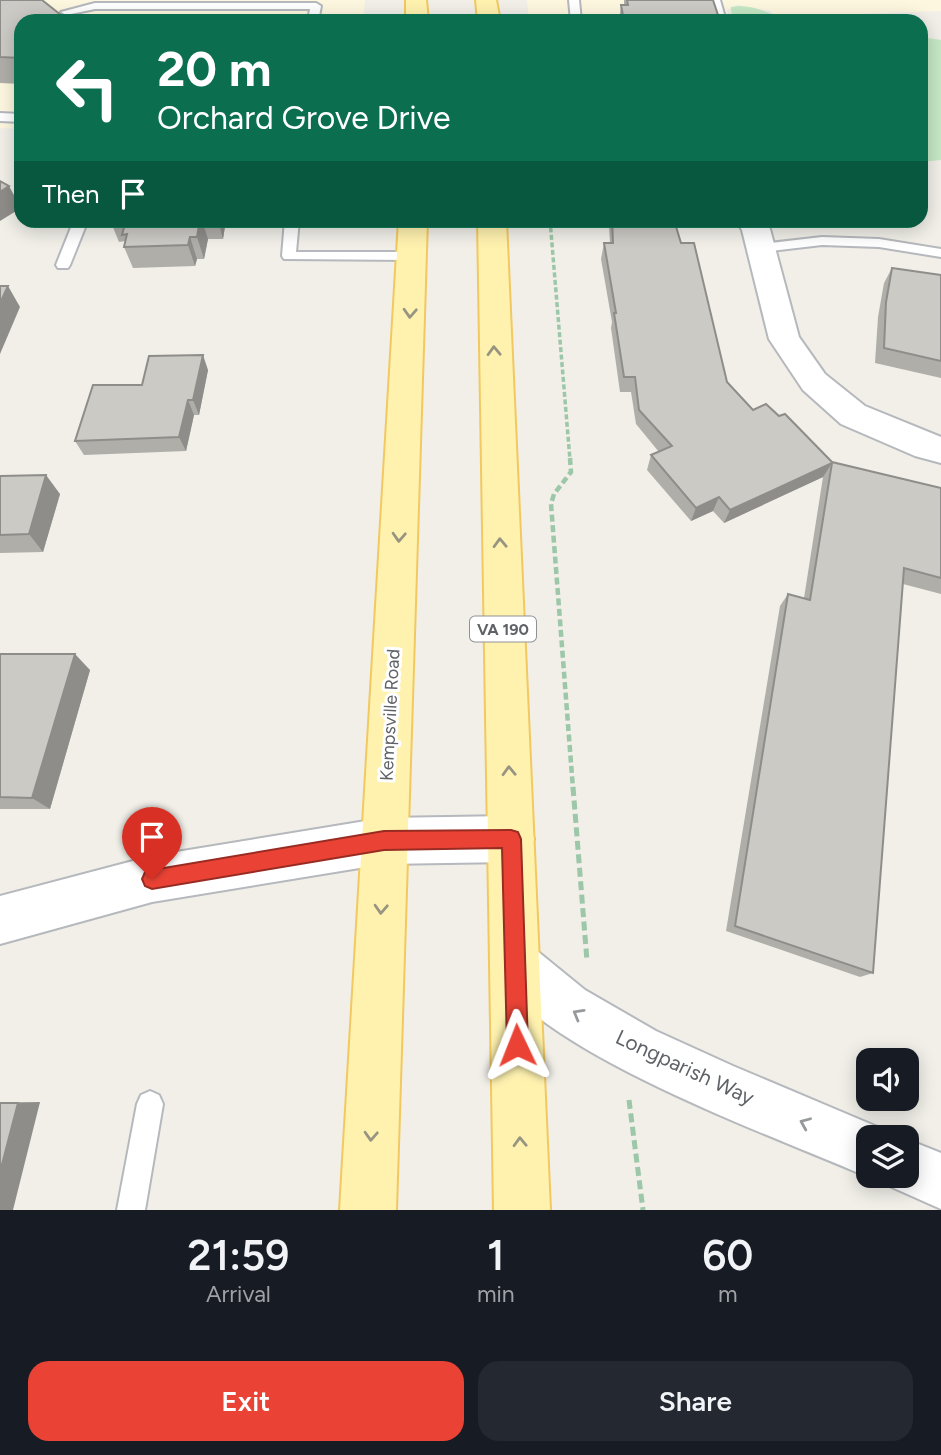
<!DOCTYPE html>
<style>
body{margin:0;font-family:Figtree,sans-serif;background:#242831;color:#f1f3f6;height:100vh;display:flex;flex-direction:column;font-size:26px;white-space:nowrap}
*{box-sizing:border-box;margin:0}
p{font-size:23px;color:#9ea1a6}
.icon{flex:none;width:38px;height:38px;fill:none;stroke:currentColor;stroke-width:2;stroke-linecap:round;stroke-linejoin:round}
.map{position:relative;height:1210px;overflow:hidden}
.drawer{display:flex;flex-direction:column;background:#171b24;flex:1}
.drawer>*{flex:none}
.top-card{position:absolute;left:14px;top:14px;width:914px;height:214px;border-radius:21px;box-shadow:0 4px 18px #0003;background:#0b6e4f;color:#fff;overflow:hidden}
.tools{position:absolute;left:856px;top:1048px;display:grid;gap:14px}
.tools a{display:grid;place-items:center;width:63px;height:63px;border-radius:14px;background:#171b24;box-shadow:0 4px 18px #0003;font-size:35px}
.pin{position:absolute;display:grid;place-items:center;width:60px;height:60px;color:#fff;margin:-72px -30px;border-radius:50% 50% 50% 0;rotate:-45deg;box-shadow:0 0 7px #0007}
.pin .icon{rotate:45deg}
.me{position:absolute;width:77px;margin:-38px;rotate:358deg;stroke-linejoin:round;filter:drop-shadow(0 0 5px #0008)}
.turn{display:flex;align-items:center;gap:24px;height:147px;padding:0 28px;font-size:32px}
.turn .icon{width:91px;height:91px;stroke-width:2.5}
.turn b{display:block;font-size:49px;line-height:60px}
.then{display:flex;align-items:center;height:66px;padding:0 28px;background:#0003;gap:14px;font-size:26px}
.eta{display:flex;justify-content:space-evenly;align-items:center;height:119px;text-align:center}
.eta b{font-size:42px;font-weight:600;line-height:49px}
.action{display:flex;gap:14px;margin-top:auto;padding:14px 28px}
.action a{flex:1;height:80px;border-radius:21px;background:#ea4335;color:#fff;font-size:28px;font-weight:600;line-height:80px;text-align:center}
.action a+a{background:#242831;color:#f1f3f6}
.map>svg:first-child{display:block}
.commercial{fill:#fef7e0}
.green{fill:#c5e8c5}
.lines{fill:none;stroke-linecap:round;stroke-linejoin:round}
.service-casing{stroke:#b5b8bc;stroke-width:4}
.minor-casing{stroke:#b5b8bc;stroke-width:4}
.primary-casing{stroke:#f2c960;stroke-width:4}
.path-far2{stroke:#9cc7a9;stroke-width:3.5;stroke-dasharray:5 2.5;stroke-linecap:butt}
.path-far1{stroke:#9cc7a9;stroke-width:4.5;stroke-dasharray:7 3.5;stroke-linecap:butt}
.path{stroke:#9cc7a9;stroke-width:5;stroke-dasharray:9 4.5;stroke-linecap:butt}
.service{fill:#fff;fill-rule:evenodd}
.minor{fill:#fff;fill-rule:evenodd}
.primary{fill:#fff2af;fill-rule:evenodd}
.wall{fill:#afaea9}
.shaded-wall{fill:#8f8d8a}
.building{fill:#cccac5;stroke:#8f8d8a;stroke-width:2}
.oneway{stroke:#979581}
.oneway2{stroke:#979a9d}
.route{fill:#ea4335;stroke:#982c22;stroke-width:2}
.labels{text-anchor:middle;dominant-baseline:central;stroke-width:6;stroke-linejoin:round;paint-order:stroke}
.shield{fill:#fff;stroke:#8f9295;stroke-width:2}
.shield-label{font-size:16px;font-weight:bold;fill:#5f6368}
.street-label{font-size:18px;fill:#5f6368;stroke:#fff}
.near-street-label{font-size:21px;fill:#5f6368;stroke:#fff}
</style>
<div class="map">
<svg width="941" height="1210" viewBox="0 0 941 1210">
<rect width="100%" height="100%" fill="#f1efe8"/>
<!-- commercial -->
<g class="commercial">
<path d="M0 0H365L363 21H21V129L0 128Z"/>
<path d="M527 0H941V11L857 14V21H784L770 11 737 5 727 10 729 21H529Z"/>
</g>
<!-- green -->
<g class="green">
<path d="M739 6C755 7 769 11 783 21H732L731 7Z"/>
<path d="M921 37 941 40V160L921 162Z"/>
</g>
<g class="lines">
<!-- service casing -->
<g class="service-casing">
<g id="service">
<path d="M569 0H579L581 21H571Z"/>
<path d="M710 0H720L726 21H716Z"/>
<path d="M95 3H316L321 6 318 21H308L310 9H95L66 15 61 12Z"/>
<path d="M0 113 21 114V122L0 121Z"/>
<path d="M74 220H88L70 265 68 268H58L56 265Z"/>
<path d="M285 220H299L296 252H412L419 256 412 260 284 259 282 256Z"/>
<path d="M822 237 879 239 941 249V257L879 247 822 245 761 252 754 248 761 244Z"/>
<path d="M150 1091 159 1095 163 1104 145 1210H117L137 1104 141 1095Z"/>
</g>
</g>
<!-- minor casing -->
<g class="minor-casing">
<g id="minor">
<path d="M736 220H764L770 229 799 337 825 374 865 406 941 437V463L915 456 841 424 803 390 769 339 742 230Z"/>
<path d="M511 816 527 823 534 839 527 855 511 862 384 864 152 902 0 944V896L152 856 384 818Z"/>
<path d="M514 939 531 946 585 990 656 1031 733 1066 887 1131 890 1138H868V1176H871L868 1177 849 1169C765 1133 523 1045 490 963L497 946Z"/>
<path d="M906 1139 941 1153V1209L887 1185 883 1176H906Z"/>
</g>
</g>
<!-- primary casing -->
<g class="primary-casing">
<g id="primary">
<path d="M406 0H426L428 21H406Z"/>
<path d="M476 0H496L500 21H478Z"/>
<path d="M399 220H427L396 1210H340Z"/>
<path d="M478 220H506L550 1210H494Z"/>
</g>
</g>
<!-- path-far2 -->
<path class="path-far2" d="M550 220 570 460"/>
<!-- path-far1 -->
<path class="path-far1" d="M570 458 571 472 554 494 551 504 573 789"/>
<!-- path -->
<g class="path">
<path d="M573 787 587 961"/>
<path d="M629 1100 643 1210"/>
</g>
<!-- service -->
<use href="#service" class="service"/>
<!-- minor -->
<use href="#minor" class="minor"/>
<!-- primary -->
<use href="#primary" class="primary"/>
</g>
<!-- wall -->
<g class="wall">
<path d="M0 0 21 21V84L0 83Z"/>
<path d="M624 0H713L720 21H619L621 5H624Z"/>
<path d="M110 220H226L223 239H208L204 259H197L195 266 133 268 124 247 125 241 119 242Z"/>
<path d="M610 220H674L727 382 753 410 779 416 832 462 941 488V594L903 584 873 973 860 977 726 931 780 606 788 594 804 598 823 477 724 523 713 511 691 521 647 470 651 455 659 452 636 424 631 392H620L611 328 612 322 601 259 604 243H610L609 226Z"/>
<path d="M892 268 941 275V378L875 363 878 317 884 283Z"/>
<path d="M208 370 199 415H194L186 451 84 455 75 441 142 385Z"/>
<path d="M0 476 60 494 43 552 0 553Z"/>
<path d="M0 654 90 670 50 809H0Z"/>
<path d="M0 1102H40L0 1210Z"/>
</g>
<!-- shaded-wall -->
<g class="shaded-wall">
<path d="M9 186 21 208 0 221V192Z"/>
<path d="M200 220H202L208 239 204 259 197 237Z"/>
<path d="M218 220H226L223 239Z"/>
<path d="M190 237 197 259 195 266 188 245Z"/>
<path d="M8 286 20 307 0 354V303Z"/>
<path d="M203 355 208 370 199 415 193 400Z"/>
<path d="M188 400 194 415 186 451 179 437Z"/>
<path d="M832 463 823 477 724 523 730 510Z"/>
<path d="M46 475 60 494 43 552 29 534Z"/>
<path d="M719 497 713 511 691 521 696 508Z"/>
<path d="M75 654 90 670 50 809 32 798Z"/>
<path d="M40 1102 13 1210H0V1172L18 1103Z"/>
</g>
<!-- building -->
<g class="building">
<path d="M0 0H42L66 19 125 20 21 21V58L0 57Z"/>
<path d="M627 0H713L720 21H624L621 5H628Z"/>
<path d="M0 181 9 186 0 192Z"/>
<path d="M126 220H200L197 237H190L188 245 124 247 127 234 122 235Z"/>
<path d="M612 220H674L681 243H694L727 382 753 410 766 404 779 416 785 414 832 462 941 488V578L904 568 873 973 735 926 788 594 810 600 832 463 730 510 719 497 696 508 651 455 672 446 639 410 635 377H624L614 313H616L604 243H613Z"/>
<path d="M892 268 941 275V361L884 348 886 302Z"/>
<path d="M0 286H8L0 303Z"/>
<path d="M203 355 193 400H188L179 437 75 441 93 385H142L149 356Z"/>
<path d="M46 475 29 534 0 535V476Z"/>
<path d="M0 654H75L32 798 0 797Z"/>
<path d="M0 1103H18L0 1172Z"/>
</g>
<!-- one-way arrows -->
<defs><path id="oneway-chevron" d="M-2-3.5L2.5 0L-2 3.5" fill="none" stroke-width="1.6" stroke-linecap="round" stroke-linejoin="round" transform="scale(1.75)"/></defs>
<g class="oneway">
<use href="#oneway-chevron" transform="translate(410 313) rotate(93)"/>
<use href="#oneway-chevron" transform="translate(494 351) rotate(-92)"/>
<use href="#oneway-chevron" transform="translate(399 537) rotate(93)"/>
<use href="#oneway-chevron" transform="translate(500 543) rotate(-92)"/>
<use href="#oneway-chevron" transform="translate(509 771) rotate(-92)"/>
<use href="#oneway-chevron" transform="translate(381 909) rotate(93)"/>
<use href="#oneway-chevron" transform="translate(371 1136) rotate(93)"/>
<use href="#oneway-chevron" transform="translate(520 1142) rotate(-92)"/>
</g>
<g class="oneway2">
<use href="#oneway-chevron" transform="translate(578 1014) rotate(-150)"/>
<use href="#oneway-chevron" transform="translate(805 1123) rotate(-157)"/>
</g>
<!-- route -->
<path class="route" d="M511 830 518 832 521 839 528 1045 525 1053 517 1056 510 1053 507 1045 502 848 384 850 152 889 145 886 142 879 145 872 152 870 384 831Z"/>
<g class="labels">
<!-- shield labels -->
<rect class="shield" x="470" y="616.5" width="66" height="25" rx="5"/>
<g class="shield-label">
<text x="503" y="629">VA 190</text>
</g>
<!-- street labels -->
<g class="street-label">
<text transform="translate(390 715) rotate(-87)">Kempsville Road</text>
</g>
<!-- near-street labels -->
<g class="near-street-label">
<text transform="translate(685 1067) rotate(25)">Longparish Way</text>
</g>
</g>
</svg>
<div class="tools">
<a><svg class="icon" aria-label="sound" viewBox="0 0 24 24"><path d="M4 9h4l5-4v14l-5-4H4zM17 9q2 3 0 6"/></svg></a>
<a><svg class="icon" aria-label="layers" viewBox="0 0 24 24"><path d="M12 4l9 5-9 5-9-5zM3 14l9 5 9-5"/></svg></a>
</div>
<div class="pin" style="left:152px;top:879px;background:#d93025"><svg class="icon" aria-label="arrive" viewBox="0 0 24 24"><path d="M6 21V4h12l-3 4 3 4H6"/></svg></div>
<svg class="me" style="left:517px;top:1045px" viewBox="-20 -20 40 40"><path d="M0-17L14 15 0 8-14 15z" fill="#ea4335" stroke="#fff" stroke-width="4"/></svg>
<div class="top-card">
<div class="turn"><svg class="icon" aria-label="left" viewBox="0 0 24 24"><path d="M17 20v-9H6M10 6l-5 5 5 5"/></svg><div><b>20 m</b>Orchard Grove Drive</div></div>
<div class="then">Then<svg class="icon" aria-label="arrive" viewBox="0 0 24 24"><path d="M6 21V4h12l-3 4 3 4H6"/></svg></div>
</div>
</div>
<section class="drawer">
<div class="eta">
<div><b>21:59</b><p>Arrival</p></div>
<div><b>1</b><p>min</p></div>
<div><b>60</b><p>m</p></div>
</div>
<div class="action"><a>Exit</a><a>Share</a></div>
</section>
